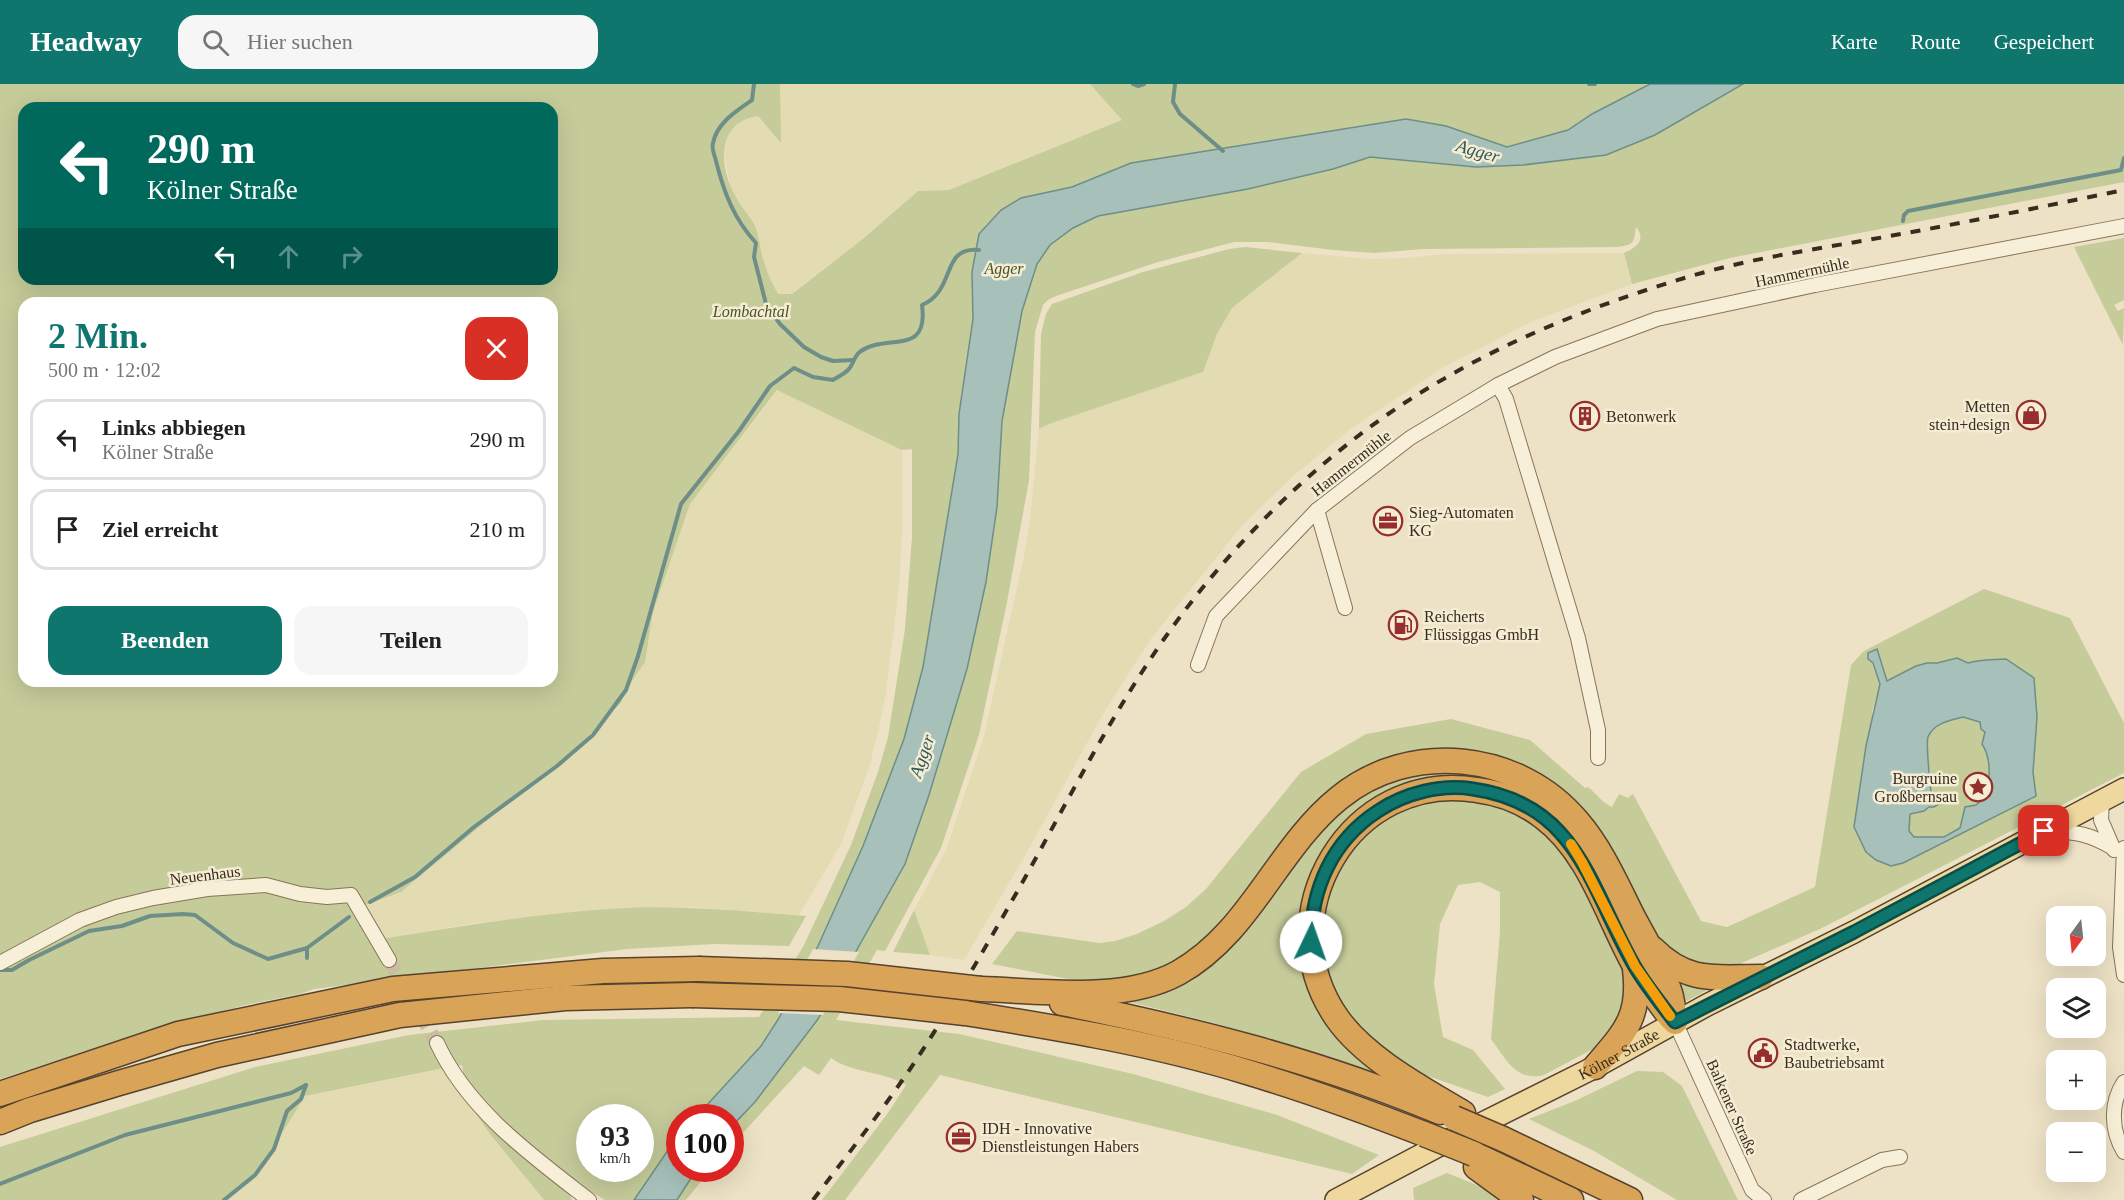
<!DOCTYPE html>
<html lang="de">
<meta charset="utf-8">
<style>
body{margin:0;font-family:"Times New Roman",serif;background:#f6f6f6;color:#222;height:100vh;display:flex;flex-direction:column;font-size:22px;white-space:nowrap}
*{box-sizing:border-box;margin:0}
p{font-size:20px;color:#767676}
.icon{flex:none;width:33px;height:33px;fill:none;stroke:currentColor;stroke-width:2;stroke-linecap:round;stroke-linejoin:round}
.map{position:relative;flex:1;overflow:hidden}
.details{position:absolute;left:18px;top:213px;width:540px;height:390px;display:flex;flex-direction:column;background:#fff;border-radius:18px;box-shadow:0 6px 24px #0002}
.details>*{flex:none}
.guide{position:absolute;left:18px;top:18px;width:540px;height:183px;border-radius:18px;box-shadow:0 6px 24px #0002;background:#00695c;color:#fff;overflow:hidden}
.needle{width:39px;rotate:195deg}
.buttons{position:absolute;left:2046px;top:822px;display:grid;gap:12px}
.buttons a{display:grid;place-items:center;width:60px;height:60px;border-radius:12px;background:#fff;box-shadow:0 6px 24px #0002;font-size:30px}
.speed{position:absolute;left:576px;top:1020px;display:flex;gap:12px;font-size:30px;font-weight:700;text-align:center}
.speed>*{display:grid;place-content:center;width:78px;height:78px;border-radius:50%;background:#fff;box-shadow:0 6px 24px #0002;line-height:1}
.speed small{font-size:15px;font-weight:400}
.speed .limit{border:9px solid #d22;background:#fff;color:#111}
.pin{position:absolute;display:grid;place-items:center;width:51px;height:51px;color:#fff;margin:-26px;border-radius:12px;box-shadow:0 3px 9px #0006}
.me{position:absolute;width:66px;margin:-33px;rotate:3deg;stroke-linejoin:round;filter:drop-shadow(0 0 4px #0008)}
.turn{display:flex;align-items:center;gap:21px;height:126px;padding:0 30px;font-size:27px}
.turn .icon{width:78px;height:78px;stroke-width:2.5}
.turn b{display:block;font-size:42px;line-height:51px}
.lanes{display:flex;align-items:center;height:57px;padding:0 30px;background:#0003;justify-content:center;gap:30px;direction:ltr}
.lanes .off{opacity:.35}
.round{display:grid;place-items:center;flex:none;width:63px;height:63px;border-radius:18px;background:#f6f6f6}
.summary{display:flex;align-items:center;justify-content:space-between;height:102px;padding:0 30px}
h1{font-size:36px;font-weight:800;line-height:45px;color:#0f766e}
.cta{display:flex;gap:12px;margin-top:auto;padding:12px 30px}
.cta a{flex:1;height:69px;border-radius:18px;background:#0f766e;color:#fff;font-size:24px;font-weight:800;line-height:69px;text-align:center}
.cta a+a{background:#f6f6f6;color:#222}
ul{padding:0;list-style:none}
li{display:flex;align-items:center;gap:18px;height:81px;margin:0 12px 9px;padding:0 18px;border:3px solid #e0e0e0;border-radius:18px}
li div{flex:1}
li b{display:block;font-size:22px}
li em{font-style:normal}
header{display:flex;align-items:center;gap:36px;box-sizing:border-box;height:84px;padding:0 30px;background:#0f766e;color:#fff}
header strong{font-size:28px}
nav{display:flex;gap:33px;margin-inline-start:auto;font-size:21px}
.search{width:420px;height:54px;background:#f6f6f6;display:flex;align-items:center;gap:15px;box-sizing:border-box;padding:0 21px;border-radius:18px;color:#767676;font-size:22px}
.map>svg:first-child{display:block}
.farmland{fill:#e3dcb3}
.green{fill:#c5cb99;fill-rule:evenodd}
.water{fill:#a7c1ba;stroke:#6d8f87;stroke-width:1.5;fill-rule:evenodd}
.pier{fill:#ede2c5}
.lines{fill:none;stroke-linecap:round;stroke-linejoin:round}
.stream{stroke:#6d8f87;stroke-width:4}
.minor-tunnel{stroke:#c9bea4;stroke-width:14;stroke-dasharray:14 7;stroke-linecap:butt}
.minor-casing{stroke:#88745b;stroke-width:16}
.primary-casing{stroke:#56422f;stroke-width:24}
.motorway-casing{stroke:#56422f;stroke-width:27}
.minor{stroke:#f8efd8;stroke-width:14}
.primary{stroke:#efd89e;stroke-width:21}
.motorway{stroke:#daa458;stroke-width:24}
.rail{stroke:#382c1f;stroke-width:4;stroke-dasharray:10 10;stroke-linecap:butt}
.motorway-bridge-casing{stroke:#56422f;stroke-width:27;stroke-linecap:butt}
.motorway-bridge{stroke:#daa458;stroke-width:24}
.route-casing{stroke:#0a4d48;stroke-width:15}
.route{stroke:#0f766e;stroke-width:10}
.slow{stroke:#f59e0b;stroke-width:10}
.labels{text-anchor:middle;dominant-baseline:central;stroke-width:5;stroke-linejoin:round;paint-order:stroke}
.park-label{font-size:16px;font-style:italic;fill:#485426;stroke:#f5ecd4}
.street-label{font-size:16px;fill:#382c1f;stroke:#f5ecd4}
.poi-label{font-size:16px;fill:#382c1f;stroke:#f5ecd4;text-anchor:start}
.water-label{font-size:18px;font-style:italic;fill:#2f5856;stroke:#f5ecd4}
</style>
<header>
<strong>Headway</strong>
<div class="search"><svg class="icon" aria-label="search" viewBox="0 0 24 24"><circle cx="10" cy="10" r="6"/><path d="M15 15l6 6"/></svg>Hier suchen</div>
<nav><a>Karte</a><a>Route</a><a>Gespeichert</a></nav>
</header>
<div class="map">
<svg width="2124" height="1116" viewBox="0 0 2124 1116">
<rect width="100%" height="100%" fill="#ede2c5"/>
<!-- farmland -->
<g class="farmland">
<path d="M780 0H1090L1123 36 949 106 918 107 864 154 791 210H777L730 100 722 59 725 48 750 22 780 58Z"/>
<path d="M1302 169 1369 175 1406 174 1444 170 1624 169 1632 200 1533 237 1444 283 1352 344 1293 392 1240 444 1150 556 1103 630 1026 770 964 876 930 871 914 826 946 766 984 652 1023 477 1030 434 1039 345 1049 340 1203 288 1217 250 1232 224Z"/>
<path d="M778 306 902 366V451L899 503 885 615 877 652 869 684 841 760 799 831 691 823 610 825 476 839 381 855 366 821 401 808 501 725 561 680 621 620 626 606 645 578 653 528 690 420Z"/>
<path d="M444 984 490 1050 544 1116H228L254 1095 305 1012Z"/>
</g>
<!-- green -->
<g class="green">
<path d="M0 0H780L781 59 758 32C715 38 719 84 736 113 741 123 749 131 754 140 760 152 760 168 765 181 768 191 773 201 778 210H792L864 154 918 107 949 106 1122 36 1090 0H1650L1591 31 1672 0H2124V98L1730 174 1632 200 1624 169C1636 164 1647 156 1636 143 1634 159 1634 161 1617 163L1424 165 1374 169 1333 166 1268 158H1234L1158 178 1056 212 1048 216 1043 221 1035 248 1029 396 1007 518 979 651 941 764 885 867 877 866 836 936 959 950 1133 990 1277 1031 1379 1071 1352 1090 940 991 845 1116H822L888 1029 906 1001C883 987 851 989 831 974L819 991 804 982 731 1062 730 1034H680V1084L711 1085 686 1116H605L585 1104 550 1079 494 1031 464 994 462 981 449 983 539 1085 570 1111 572 1116H544L490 1050 444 984 305 1012 254 1095 228 1116H0V1063L255 983 409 951 543 936 759 933 803 863 851 761 878 688 888 653 905 545 912 453V365L902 366 777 306 690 420 653 528 645 578 626 606 621 619 561 680 501 725 401 808 366 821 356 806 348 808 264 804 349 816 381 855C457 843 533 830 609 825 674 820 740 827 806 832L789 862 715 860 627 865 314 905 300 910 246 921 163 943 0 995ZM24 24H552V195H24ZM1162 74 1001 126 1021 114 1072 103 1131 79ZM24 219H552V597H24ZM590 1034H640V1084H590Z"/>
<path d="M2124 154V216L2114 221 2118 227 2124 224 2123 261 2074 163Z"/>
<path d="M1245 163 1302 169 1232 224 1217 250 1203 288 1049 340 1039 345 1041 250 1046 230 1052 220 1143 188 1229 165Z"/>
<path d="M1984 505 2070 534 2124 639V689L1820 845 1737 881 1715 887 1671 872 1555 703 1395 674 1189 869 1151 890 1089 899 992 880 1017 847 1099 859 1115 857 1137 850 1164 837 1186 823 1206 805 1301 688 1366 650 1451 635 1530 656 1585 704 1588 703C1597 710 1601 718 1612 723L1619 710 1628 714 1633 710 1701 837 1727 843 1815 803 1851 581 1864 567ZM1877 565 1887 597 1916 582 1927 579H1937L1957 574 1968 579C1981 575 1992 576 2006 575L2034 594 2037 633 2033 688 2036 712 1903 779 1872 628 1880 600 1868 569Z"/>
<path d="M1963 633 1981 638 1985 648 1982 660C1992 675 1989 693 1988 711L1976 721 1965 723 1960 744 1944 753H1914L1909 747 1910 730 1924 727 1929 723H1934L1939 720V715L1933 711 1929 703 1930 691 1926 659 1928 651 1944 637Z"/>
<path d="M1415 686 1496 690 1581 762 1455 697 1335 756 1308 882 1399 997C1304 963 1209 936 1112 914L1134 911 1271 805 1350 714Z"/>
<path d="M1467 713 1519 728 1564 766 1626 879 1631 911 1608 957 1544 991C1516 998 1506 975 1491 955L1500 848V808L1480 798 1458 801 1440 840 1434 900 1443 953 1473 966 1505 1005 1488 1013 1425 991 1376 961 1351 936 1326 888 1320 832 1346 768 1391 729 1425 717Z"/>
<path d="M914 826 930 871 893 868Z"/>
<path d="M1668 888 1717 901 1683 919Z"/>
<path d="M1637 987 1663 988 1682 1002 1738 1116H1677L1594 1067 1529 1035 1577 1016Z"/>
<path d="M1447 1089 1487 1105 1504 1116H1414L1413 1104Z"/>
</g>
<!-- water -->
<g class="water">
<path d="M1650 0H1743L1655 51 1606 71 1523 81 1476 83 1370 73 1333 85 1248 105 1098 132 1073 144 1050 161 1037 180 1022 227 1002 337 997 423 986 498 967 585 929 711 905 780 818 935 755 1018 731 1043 730 1034H695L761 962 779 934 818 862 863 762 904 655 923 583 958 370 959 330 973 235 972 188 979 150 1001 126 1021 114 1072 103 1131 79 1406 35 1446 42 1507 63 1568 46 1592 30Z"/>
<path d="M1877 565 1887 597 1916 582 1927 579H1937L1957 574 1968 579C1981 575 1992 576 2006 575L2034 594 2037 633 2033 688 2036 712 1903 779 1891 782 1876 776 1866 768 1854 743 1866 662 1880 600 1873 579 1868 575V569ZM1963 633 1980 638 1981 645 1985 648 1982 660C1992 675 1989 693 1988 711L1976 721 1965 723 1960 744 1944 753H1914L1909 747 1910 730 1924 727 1929 723H1934L1939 720V715C1937 713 1934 712 1932 710 1930 707 1926 658 1928 653 1934 639 1950 636 1963 633Z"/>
<path d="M679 1050 680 1084 697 1085 677 1116H634Z"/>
</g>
<!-- pier -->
<path class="pier" d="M813 865 859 868 823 931 778 929Z"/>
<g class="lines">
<!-- stream -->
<g class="stream">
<path d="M754 0 752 16C736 27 717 39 713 59 711 64 715 72 716 77 724 109 734 135 756 159L754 173 766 220 780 240 804 263 821 273 833 277 853 276"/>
<path d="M1133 0 1138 2 1144 0"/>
<path d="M1175 0 1173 18 1180 30 1223 67"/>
<path d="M1589 0H1595"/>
<path d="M1903 137 1904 131 1908 127 2121 86 2124 74"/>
<path d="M370 818 415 793 474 743 557 682 593 651 626 606 638 572 681 420 739 347 770 302 794 284 813 293 833 296C838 293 844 290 848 286 854 280 854 271 861 267 887 249 929 273 922 221 957 206 940 162 979 166"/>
<path d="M307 874V864L349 833"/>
<path d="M0 886H12L29 876 89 847 122 842 150 832 183 830 195 831 233 859 268 875 307 864"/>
<path d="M0 1100 125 1051 291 1009 306 1001"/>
<path d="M224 1116 255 1091 274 1065 287 1027 301 1015 306 1001"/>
</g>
<!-- minor-tunnel -->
<path class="minor-tunnel" d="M389 876 437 959"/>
<!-- minor casing -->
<g class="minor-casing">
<g id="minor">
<path d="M1498 301 1506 315 1578 554 1598 646V674"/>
<path d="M1317 426 1345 524"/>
<path d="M1198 581 1216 532 1317 426 1410 354 1498 301 1555 273 1657 235 1815 201 2124 142"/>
<path d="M2102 716 2101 736 2114 766"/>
<path d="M2049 747C2077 748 2090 750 2113 764"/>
<path d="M2124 764 2120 863 2124 891"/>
<path d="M0 879 80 836 116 823 153 814 207 805 266 801 300 810 327 813 351 811 389 876"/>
<path d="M1675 938 1752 1106 1764 1116"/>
<path d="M437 959C468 1026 532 1072 589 1116"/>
<path d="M2124 998C2110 1019 2111 1047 2124 1068"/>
<path d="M1801 1116 1882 1076 1900 1073"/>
</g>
</g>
<!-- primary casing -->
<g class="primary-casing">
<g id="primary">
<path id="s1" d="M1336 1116 1459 1051 1595 983 1707 921 1854 848 2124 705"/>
</g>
</g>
<!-- motorway casing -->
<g class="motorway-casing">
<g id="motorway">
<path d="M1653 865C1688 900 1716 893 1761 893"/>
<path d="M981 905C1042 907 1123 919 1178 889 1250 849 1277 764 1339 714 1410 656 1519 667 1578 738 1601 765 1616 799 1632 831 1644 854 1661 881 1669 906 1673 916 1673 928 1675 938"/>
<path d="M1062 919C1191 945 1319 977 1440 1028"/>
<path d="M965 929C1060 944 1155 960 1247 988 1307 1006 1365 1027 1424 1050"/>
<path d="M1595 983C1625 948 1641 933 1635 885"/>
<path d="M0 1010 178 950 393 905 603 887 699 885"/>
<path d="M1463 1029C1421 1004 1365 974 1337 934 1265 831 1351 685 1477 706 1501 709 1524 718 1543 733 1590 768 1607 832 1635 882 1645 900 1658 917 1671 934"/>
<path d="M0 1038 30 1026 119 999 217 971 400 931 565 914 692 911"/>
<path d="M1503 1055 1630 1116"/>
<path d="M1474 1070 1571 1116"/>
<path d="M1476 1083 1521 1116"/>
</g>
</g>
<!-- minor -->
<use href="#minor" class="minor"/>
<!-- primary -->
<use href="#primary" class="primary"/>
<!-- motorway -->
<use href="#motorway" class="motorway"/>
<!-- rail -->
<path class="rail" d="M813 1116C845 1074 878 1032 908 988 944 935 977 878 1009 822 1060 733 1105 640 1164 555 1236 452 1337 355 1447 293 1523 249 1607 217 1691 192 1756 173 1824 164 1890 152 1968 138 2046 122 2124 106"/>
<!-- motorway-bridge casing -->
<g class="motorway-bridge-casing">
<g id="motorway-bridge">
<path d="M699 885 847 890 981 905"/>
<path d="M692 911 839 915 965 929"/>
<path d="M1454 1034 1503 1055"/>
<path d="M1424 1050 1474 1070"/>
</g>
</g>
<!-- motorway-bridge -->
<use href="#motorway-bridge" class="motorway-bridge"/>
</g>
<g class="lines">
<!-- route casing -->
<g class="route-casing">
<path id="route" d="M1311 858C1311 805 1332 757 1378 727 1405 709 1441 700 1473 705 1579 720 1590 805 1635 883 1647 903 1661 920 1675 938L1854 848 2044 747"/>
</g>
<!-- route -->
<use href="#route" class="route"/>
<!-- slow -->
<path class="slow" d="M1571 760 1582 778 1635 882 1670 932"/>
</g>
<!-- icons -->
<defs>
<g id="shop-ring" transform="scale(1.5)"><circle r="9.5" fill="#f5ecd4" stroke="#962e2d" stroke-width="1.5"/><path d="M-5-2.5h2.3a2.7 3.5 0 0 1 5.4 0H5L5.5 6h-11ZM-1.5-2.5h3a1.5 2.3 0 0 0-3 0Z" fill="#962e2d"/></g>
<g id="building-ring" transform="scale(1.5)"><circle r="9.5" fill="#f5ecd4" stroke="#962e2d" stroke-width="1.5"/><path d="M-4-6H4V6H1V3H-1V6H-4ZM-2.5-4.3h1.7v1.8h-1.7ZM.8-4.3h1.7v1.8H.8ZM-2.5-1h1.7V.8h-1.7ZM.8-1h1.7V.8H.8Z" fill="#962e2d"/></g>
<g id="office-ring" transform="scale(1.5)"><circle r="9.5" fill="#f5ecd4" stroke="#962e2d" stroke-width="1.5"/><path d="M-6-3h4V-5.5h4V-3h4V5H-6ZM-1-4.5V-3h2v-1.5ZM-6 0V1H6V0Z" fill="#962e2d"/></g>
<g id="fuel-ring" transform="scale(1.5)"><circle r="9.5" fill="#f5ecd4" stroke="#962e2d" stroke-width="1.5"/><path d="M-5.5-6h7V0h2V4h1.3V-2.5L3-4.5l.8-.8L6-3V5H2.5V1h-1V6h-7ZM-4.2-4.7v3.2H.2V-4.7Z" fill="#962e2d"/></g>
<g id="sight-ring" transform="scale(1.5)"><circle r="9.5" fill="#f5ecd4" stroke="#962e2d" stroke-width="1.5"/><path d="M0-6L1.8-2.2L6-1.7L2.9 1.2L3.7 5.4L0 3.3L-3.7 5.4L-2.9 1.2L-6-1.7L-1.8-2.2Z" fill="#962e2d"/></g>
<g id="civic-ring" transform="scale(1.5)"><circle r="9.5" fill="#f5ecd4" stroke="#962e2d" stroke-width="1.5"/><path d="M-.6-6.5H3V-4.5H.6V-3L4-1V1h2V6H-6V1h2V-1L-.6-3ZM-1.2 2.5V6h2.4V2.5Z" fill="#962e2d"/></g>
</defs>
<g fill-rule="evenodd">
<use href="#shop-ring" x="2031" y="331"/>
<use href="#building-ring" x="1585" y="332"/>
<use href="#office-ring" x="1388" y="437"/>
<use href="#fuel-ring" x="1403" y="541"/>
<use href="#sight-ring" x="1978" y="703"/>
<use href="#civic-ring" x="1763" y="969"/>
<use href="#office-ring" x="961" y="1053"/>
</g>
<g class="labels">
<!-- park labels -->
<g class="park-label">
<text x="1004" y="184">Agger</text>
<text x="751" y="227">Lombachtal</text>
</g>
<!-- street labels -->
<g class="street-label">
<text transform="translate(1802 188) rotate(-12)">Hammermühle</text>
<text transform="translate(1351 379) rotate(-38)">Hammermühle</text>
<text transform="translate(205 791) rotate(-7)">Neuenhaus</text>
<text stroke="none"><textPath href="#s1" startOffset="318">Kölner Straße</textPath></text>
<text transform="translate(1732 1023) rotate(66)">Balkener Straße</text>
</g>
<!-- poi labels -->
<g class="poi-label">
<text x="2010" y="322" text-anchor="end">Metten<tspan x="2010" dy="18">stein+design</tspan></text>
<text x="1606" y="332">Betonwerk</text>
<text x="1409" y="428">Sieg-Automaten<tspan x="1409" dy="18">KG</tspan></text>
<text x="1424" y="532">Reicherts<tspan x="1424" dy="18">Flüssiggas GmbH</tspan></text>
<text x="1957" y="694" text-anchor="end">Burgruine<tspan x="1957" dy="18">Großbernsau</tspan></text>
<text x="1784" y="960">Stadtwerke,<tspan x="1784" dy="18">Baubetriebsamt</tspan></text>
<text x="982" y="1044">IDH - Innovative<tspan x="982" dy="18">Dienstleistungen Habers</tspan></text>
</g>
<!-- water labels -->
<g class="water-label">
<text transform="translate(1478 67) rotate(16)">Agger</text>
<text transform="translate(922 672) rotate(-71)">Agger</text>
</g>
</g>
</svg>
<div class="buttons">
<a><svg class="needle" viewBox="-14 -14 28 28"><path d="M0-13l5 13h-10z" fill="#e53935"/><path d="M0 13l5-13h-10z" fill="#767676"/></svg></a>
<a><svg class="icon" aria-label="layers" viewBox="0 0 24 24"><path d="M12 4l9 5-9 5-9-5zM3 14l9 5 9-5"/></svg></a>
<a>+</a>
<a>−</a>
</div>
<div class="speed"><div>93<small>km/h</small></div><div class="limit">100</div></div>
<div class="pin" style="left:2044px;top:747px;background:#d93025"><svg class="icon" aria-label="arrive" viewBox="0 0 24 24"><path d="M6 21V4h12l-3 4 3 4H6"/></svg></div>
<svg class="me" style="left:1311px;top:858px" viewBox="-20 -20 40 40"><circle r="19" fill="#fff"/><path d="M0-13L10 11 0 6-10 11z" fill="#0f766e"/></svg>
<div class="guide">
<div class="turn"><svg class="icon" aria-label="left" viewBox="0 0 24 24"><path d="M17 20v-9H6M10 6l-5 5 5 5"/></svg><div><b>290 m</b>Kölner Straße</div></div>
<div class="lanes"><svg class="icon" aria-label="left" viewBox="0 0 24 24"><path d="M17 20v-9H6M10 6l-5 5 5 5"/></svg><svg class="icon off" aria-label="ahead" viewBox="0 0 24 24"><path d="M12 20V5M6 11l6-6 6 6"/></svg><svg class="icon off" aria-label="right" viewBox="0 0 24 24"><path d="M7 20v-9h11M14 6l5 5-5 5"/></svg></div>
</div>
<section class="details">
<div class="summary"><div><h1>2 Min.</h1><p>500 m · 12:02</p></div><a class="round" style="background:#d93025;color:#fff"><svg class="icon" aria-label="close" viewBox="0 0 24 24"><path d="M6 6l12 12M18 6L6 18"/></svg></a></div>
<ul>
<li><svg class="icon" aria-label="left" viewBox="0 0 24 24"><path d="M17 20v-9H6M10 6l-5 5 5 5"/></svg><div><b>Links abbiegen</b><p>Kölner Straße</p></div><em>290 m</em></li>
<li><svg class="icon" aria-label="arrive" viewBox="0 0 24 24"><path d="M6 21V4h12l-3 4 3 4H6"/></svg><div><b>Ziel erreicht</b></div><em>210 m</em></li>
</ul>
<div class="cta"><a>Beenden</a><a>Teilen</a></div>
</section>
</div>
